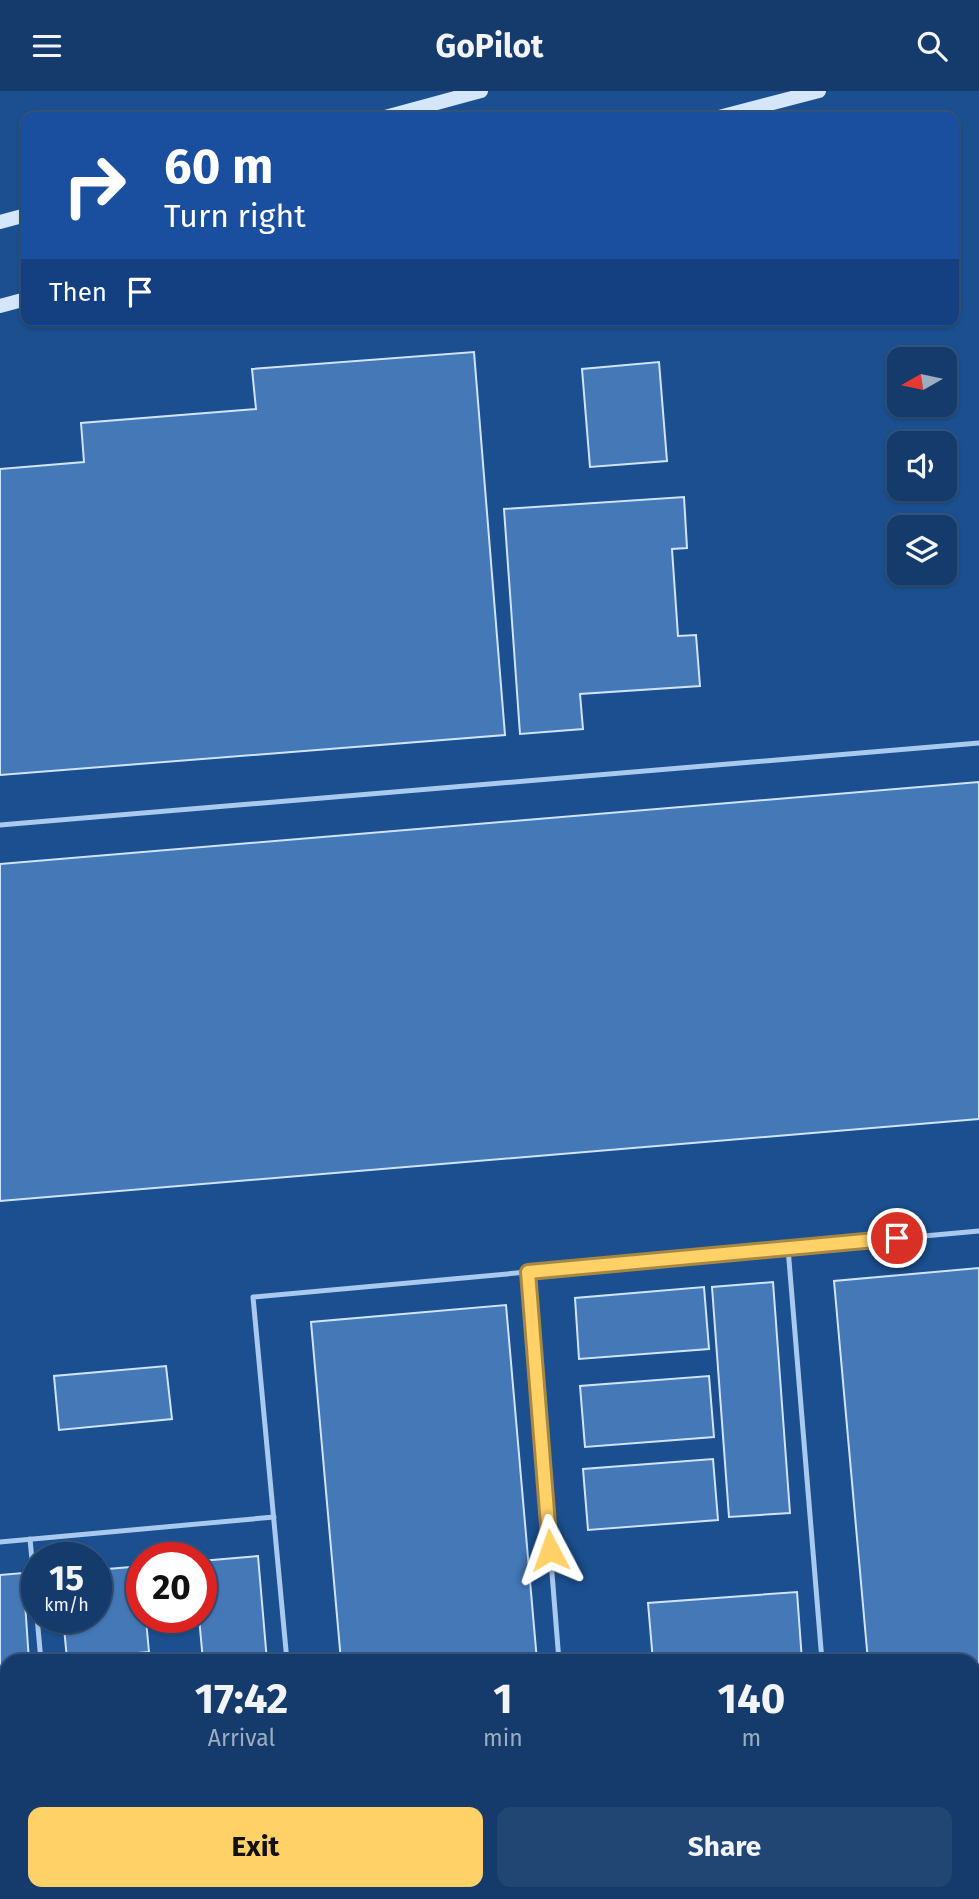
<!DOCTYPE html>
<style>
body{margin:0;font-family:"Fira Sans",sans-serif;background:#214673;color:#f1f3f6;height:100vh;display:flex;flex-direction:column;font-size:26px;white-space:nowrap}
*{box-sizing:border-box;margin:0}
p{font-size:23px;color:#9dadc1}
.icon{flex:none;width:38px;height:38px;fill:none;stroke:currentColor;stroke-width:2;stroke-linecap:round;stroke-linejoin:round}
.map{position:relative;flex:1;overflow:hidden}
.panel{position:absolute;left:0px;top:1563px;width:980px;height:247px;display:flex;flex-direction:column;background:#143b6b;border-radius:21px 21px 0 0;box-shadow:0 2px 5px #0004,0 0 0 2px #33557e}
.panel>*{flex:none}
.hud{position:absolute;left:21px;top:21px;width:938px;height:214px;border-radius:14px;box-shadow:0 2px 5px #0004,0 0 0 2px #33557e;background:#1a4fa0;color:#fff;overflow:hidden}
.needle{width:46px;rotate:261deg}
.buttons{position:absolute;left:887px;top:256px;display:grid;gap:14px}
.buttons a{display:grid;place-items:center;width:70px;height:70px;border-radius:14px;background:#143b6b;box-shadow:0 2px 5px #0004,0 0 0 2px #33557e;font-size:35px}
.speed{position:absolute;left:21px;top:1451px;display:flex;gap:14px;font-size:35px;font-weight:700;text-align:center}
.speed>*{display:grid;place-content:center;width:91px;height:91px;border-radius:50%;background:#143b6b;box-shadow:0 2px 5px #0004,0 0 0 2px #33557e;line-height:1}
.speed small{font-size:18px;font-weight:400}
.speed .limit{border:10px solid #d22;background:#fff;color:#111}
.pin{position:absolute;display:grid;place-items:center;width:60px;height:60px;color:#fff;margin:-30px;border:4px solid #fff;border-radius:50%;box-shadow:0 2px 7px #0007}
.me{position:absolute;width:77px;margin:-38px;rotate:356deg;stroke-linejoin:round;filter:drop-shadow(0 0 5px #0008)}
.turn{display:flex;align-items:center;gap:24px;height:147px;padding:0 28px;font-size:32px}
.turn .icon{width:91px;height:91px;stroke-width:2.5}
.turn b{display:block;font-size:49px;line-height:60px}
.then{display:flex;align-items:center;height:66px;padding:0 28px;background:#0003;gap:14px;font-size:26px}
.eta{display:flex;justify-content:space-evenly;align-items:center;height:119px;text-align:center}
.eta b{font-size:42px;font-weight:700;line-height:49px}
.primary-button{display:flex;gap:14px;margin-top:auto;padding:14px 28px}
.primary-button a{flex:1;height:80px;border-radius:14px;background:#ffd166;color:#111;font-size:28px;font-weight:700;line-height:80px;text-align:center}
.primary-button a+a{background:#214673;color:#f1f3f6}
header{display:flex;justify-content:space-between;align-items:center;height:91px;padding:0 28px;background:#143b6b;font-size:32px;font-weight:700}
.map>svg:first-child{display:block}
.building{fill:#4478b7;stroke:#cfe3fa;stroke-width:2}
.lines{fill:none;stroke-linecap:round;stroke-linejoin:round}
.lane{stroke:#a9c9ee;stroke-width:5}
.secondary{stroke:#d6e6fa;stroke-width:14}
.route-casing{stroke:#a68842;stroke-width:18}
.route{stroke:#ffd166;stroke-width:12}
</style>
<header><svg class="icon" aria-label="menu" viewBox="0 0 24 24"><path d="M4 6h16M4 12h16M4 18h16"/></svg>GoPilot<svg class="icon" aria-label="search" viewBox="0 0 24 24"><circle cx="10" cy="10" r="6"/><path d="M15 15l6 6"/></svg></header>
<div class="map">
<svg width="979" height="1808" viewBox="0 0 979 1808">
<rect width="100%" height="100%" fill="#1b4f8f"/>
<!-- building -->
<g class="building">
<path d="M474 261 505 644 0 684V378L84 371 81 332 256 318 252 278Z"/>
<path d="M659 271 667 370 590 376 582 278Z"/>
<path d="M684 406 687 457 672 458 678 545 696 544 700 595 580 603 583 638 520 643 504 418Z"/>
<path d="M979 691V1028L0 1110V773Z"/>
<path d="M979 1177V1637H973V1570H868L834 1190Z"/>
<path d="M773 1191 790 1422 729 1426 712 1196Z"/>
<path d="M704 1196 709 1258 579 1268 575 1207Z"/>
<path d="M506 1214 537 1570H341L311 1231Z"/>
<path d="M166 1275 172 1328 59 1339 54 1285Z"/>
<path d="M709 1285 714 1346 585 1356 580 1295Z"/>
<path d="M713 1368 718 1429 588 1439 583 1378Z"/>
<path d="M258 1465 267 1570H203L199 1526H201V1470Z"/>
<path d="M142 1475V1526H175L146 1529 149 1561 67 1568 63 1526H96V1479Z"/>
<path d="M23 1482 29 1570H7V1737H0V1484Z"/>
<path d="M797 1501 802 1570H653L648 1512Z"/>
<path d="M979 1721V1808H883L882 1802H973V1722Z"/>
<path d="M89 1802H290V1808H90Z"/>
<path d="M359 1802H556V1808H360Z"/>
<path d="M619 1802H817L818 1808H620Z"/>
</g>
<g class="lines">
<!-- lane -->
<g class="lane">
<path d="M0 734 979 652"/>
<path d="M788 1157 822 1570"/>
<path d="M528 1181 559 1570"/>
<path d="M30 1448 37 1522"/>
<path d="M0 1451 274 1426"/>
<path d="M37 1526 41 1570"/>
<path d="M287 1570 253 1206 979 1140"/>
<path d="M973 1690 979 1689"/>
<path d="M0 1771H7"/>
<path d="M30 1802V1808"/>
<path d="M308 1802 309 1808"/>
<path d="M578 1802 579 1808"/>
<path d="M842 1802V1808"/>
</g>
<!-- secondary -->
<g class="secondary">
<path d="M385 26 481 0"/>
<path d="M719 26 819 0"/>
<path d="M0 131 26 124"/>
<path d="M0 215 26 208"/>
</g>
</g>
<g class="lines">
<!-- route casing -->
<g class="route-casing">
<path id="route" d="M550 1459 528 1181 897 1147"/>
</g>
<!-- route -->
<use href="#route" class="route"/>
</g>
</svg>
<div class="buttons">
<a><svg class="needle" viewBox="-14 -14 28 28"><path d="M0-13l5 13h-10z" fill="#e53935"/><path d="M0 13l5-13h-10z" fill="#9dadc1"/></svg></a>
<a><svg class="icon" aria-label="sound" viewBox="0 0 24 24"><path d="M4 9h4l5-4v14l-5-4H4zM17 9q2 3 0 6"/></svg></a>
<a><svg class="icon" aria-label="layers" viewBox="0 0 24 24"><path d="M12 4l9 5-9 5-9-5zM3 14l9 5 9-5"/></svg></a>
</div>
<div class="speed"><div>15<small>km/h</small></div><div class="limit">20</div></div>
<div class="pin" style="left:897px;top:1147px;background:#d93025"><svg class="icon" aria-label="arrive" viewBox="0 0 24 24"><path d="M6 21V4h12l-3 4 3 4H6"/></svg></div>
<svg class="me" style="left:550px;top:1459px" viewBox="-20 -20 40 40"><path d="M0-17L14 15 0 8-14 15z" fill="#ffd166" stroke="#fff" stroke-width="4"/></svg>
<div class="hud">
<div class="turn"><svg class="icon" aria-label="right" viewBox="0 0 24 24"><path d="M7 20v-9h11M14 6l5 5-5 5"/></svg><div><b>60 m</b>Turn right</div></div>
<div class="then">Then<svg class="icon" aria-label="arrive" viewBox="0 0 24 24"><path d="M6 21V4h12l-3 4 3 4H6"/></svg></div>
</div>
<section class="panel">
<div class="eta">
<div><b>17:42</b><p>Arrival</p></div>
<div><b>1</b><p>min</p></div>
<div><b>140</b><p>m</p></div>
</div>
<div class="primary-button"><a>Exit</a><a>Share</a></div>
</section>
</div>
